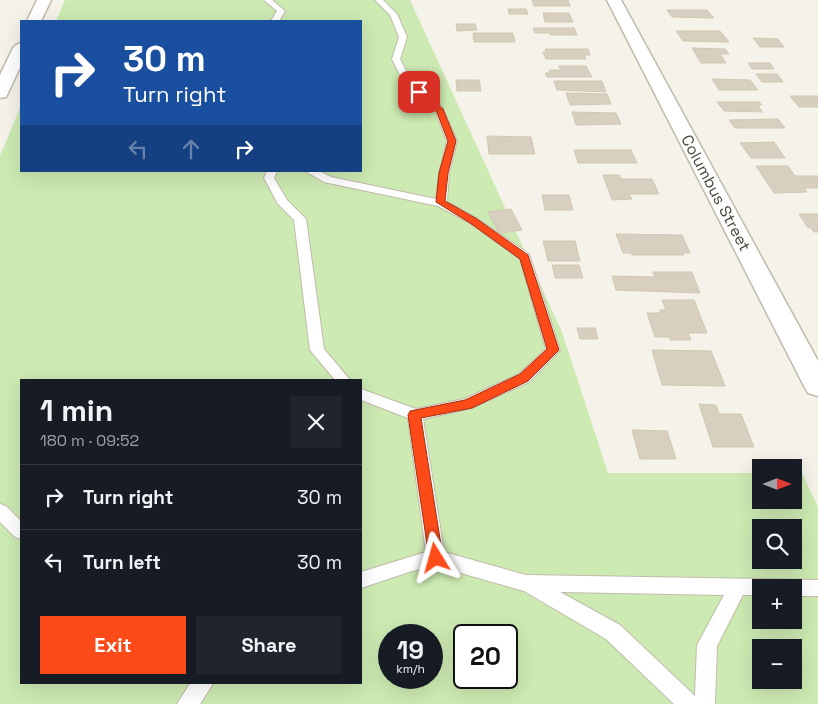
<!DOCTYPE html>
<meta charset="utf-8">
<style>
body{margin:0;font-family:"Space Grotesk",sans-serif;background:#20242c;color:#f1f3f6;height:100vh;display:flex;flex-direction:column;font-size:19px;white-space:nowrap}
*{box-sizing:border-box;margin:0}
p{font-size:16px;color:#9ea1a6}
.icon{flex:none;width:28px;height:28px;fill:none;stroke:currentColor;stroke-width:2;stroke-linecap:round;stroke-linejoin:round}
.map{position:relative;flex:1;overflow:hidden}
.details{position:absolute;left:20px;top:379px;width:342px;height:305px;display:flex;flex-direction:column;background:#171b24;border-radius:0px;box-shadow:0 5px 20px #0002}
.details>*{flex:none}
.top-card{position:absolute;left:20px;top:20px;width:342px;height:152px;border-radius:0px;box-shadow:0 5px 20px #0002;background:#1a4fa0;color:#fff;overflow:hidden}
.needle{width:32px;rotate:90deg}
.buttons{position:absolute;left:752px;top:459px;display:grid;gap:10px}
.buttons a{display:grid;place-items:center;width:50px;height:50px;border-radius:0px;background:#171b24;box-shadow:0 5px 20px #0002;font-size:25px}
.speed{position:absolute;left:378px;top:624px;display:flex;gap:10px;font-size:25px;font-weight:700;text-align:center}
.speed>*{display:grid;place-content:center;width:65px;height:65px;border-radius:50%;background:#171b24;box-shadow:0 5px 20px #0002;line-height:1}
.speed small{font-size:12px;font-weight:400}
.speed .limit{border:2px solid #111;border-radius:8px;background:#fff;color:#111}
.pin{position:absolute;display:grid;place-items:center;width:42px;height:42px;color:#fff;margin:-21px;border-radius:10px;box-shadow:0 2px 8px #0006}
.me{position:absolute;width:55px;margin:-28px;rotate:352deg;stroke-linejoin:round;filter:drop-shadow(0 0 4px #0008)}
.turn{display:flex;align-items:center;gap:18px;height:105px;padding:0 20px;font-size:22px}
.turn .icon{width:65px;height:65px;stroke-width:2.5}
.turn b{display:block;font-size:35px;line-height:42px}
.lanes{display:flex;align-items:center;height:48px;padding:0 20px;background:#0003;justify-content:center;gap:25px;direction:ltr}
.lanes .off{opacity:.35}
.round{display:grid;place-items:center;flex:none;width:52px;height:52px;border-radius:0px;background:#20242c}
.head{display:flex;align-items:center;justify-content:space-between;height:85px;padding:0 20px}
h1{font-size:30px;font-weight:700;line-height:38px}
.cta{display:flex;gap:10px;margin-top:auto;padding:10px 20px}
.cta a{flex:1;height:58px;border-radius:0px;background:#fd4a19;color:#fff;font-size:20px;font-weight:700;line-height:58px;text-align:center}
.cta a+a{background:#20242c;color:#f1f3f6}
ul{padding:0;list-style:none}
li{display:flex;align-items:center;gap:15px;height:65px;padding:0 20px;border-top:1px solid #363941}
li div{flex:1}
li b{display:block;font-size:19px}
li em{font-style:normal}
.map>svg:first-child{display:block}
.green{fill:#cdeab2;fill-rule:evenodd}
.building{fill:#d7cfbf;stroke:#d2c8b2}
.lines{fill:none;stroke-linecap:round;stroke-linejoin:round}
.lane-casing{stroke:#c1bbac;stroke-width:2}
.street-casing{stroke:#c1bbac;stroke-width:3}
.lane{fill:#fff;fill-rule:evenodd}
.street{fill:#fff;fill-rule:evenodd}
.route{fill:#fd4a19;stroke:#a43010}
.labels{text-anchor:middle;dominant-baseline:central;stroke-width:4;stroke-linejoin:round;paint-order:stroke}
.far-street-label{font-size:16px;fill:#494438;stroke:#fff}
</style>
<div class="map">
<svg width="818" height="704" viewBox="0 0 818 704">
<rect width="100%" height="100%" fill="#f5f2ea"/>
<!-- green -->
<path class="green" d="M65 0H410L562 332 608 473H761V500H794V473H802L818 507V704H0V156L21 105V171H361V21H56ZM21 380H361V682H21ZM761 528H794V560H761ZM761 588H794V620H761ZM389 635H431V678H389ZM464 635H506V678H464ZM761 648H794V680H761Z"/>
<!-- building -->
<g class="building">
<path d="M532 0H568L570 6H534Z"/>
<path d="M508 9H526L528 14H509Z"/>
<path d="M667 10H707L714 18 672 17Z"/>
<path d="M543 13H569L573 22H545Z"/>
<path d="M456 24H475L477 30 457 31Z"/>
<path d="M533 28H574L577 35H551L550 33H535Z"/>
<path d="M676 31H720L729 42 683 41Z"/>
<path d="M473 33H513L515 42H474Z"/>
<path d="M753 38 778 39 784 47H760Z"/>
<path d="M692 48 725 49 729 54H720L726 63H701Z"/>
<path d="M545 49H588L590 55H584L586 59H546L543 52H546Z"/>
<path d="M748 63H770L774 69H752Z"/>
<path d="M559 66H586L592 77H547L545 73H550L549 70H561Z"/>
<path d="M756 74H777L783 82H762Z"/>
<path d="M712 79 750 80 758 90H719Z"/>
<path d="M456 80H479L481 91H457Z"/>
<path d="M554 81H602L606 92 557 90Z"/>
<path d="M566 93 607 94 611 104 570 105Z"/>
<path d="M790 96H818V107H799Z"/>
<path d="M717 102H759L762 105H758L762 112 724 111Z"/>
<path d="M572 112 616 113 621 124 576 125Z"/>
<path d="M778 119 785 128H735L729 120Z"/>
<path d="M487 136 531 137 535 154H489Z"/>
<path d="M774 142 785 158H751L740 143Z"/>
<path d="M574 150H631L637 163H578Z"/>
<path d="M756 166H788L795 176H818V188H804L807 192 774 193Z"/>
<path d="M603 175H619L621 179H652L659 194H629L632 199 612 200Z"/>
<path d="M542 195H569L573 210H545Z"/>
<path d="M511 209 522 230 499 233 488 212Z"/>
<path d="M799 214H818V232H814L811 228H808Z"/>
<path d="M616 234 682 235 690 253H683L684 255H632L631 253H623Z"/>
<path d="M543 241H575L580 261H548Z"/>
<path d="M552 265H579L583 278H555Z"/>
<path d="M653 272H692L700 293 616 290 612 276 655 277Z"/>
<path d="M662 300H694L707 333H688L691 340H670V337H655L647 313H661L660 310H666Z"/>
<path d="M577 328H595L598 339H580Z"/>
<path d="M652 350 711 351 725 386 662 385Z"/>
<path d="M699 404 716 405 719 414H741L754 447H713Z"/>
<path d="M632 430 667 431 676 459H640Z"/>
</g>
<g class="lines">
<!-- lane casing -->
<g class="lane-casing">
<g id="lane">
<path d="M264 0H272L285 11 279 21H271L277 11Z"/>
<path d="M375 0H383L397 14 407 37 400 59 412 82 442 107 457 141 449 173 447 202 478 219 529 254 560 350 529 382 472 408 423 419 444 552 526 575 818 580V596H794V588H761V595H743L717 646 715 704H674L606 639 524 591 436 566 412 571 361 588V572L426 552 408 418 361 400V389L416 409 464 399 519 374 546 349 520 259 470 223 438 206 324 182 305 171H319L331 177 436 199 439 173 447 141 435 110 405 85 392 59 399 37 390 15ZM560 592 724 595 697 645 695 696 620 625Z"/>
<path d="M267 171H277L274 178 287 200 306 219 324 349 350 380H335L310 350 294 220 278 204 264 178Z"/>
<path d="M0 504 6 506 21 521V539L15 537 0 522Z"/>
<path d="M191 682H214L200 704H177Z"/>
</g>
</g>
<!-- street casing -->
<g class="street-casing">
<g id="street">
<path d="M37 0H51L41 21H27Z"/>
<path d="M607 0H621L818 361V396L808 393 804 386Z"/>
<path d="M21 43V65L8 93 6 97 0 98V75L13 48 16 45Z"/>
</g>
</g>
<!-- lane -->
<use href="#lane" class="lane"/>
<!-- street -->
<use href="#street" class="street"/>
</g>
<!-- route -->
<path class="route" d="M416 90H421L443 109 456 141 448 173 445 201 477 219 528 255 559 350 528 381 472 408 421 418 443 558 441 563 436 565 431 563 429 558 408 415 410 411 465 400 520 374 547 349 520 259 470 223 436 202 439 173 448 141 436 110 416 93Z"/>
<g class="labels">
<!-- far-street labels -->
<g class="far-street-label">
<text transform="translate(716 193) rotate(62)">Columbus Street</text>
</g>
</g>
</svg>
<div class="buttons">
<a><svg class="needle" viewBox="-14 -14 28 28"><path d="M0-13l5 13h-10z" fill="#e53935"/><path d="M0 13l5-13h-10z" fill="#9ea1a6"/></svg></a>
<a><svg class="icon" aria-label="search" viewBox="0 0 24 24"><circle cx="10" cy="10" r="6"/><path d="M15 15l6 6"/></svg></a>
<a>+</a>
<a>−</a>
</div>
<div class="speed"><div>19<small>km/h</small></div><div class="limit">20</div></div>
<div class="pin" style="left:419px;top:92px;background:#d93025"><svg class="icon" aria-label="arrive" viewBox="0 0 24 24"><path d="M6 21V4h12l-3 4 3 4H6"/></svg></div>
<svg class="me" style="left:436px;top:558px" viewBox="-20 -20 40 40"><path d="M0-17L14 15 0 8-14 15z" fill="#fd4a19" stroke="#fff" stroke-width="4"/></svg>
<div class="top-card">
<div class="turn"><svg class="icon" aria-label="right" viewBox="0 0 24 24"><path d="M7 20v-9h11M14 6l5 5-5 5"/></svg><div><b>30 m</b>Turn right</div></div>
<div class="lanes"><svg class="icon off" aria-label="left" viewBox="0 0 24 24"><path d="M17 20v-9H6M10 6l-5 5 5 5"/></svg><svg class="icon off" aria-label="ahead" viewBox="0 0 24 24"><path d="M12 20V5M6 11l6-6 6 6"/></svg><svg class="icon" aria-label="right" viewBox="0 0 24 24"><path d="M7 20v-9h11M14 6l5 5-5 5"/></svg></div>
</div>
<section class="details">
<div class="head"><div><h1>1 min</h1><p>180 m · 09:52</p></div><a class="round"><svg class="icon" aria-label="close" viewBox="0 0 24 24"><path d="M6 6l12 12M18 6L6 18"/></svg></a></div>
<ul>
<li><svg class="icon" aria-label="right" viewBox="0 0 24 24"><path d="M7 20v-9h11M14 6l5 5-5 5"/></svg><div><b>Turn right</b></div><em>30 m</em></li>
<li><svg class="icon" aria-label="left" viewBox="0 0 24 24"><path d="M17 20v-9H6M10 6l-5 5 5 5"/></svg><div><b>Turn left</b></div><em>30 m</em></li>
</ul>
<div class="cta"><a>Exit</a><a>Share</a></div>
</section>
</div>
